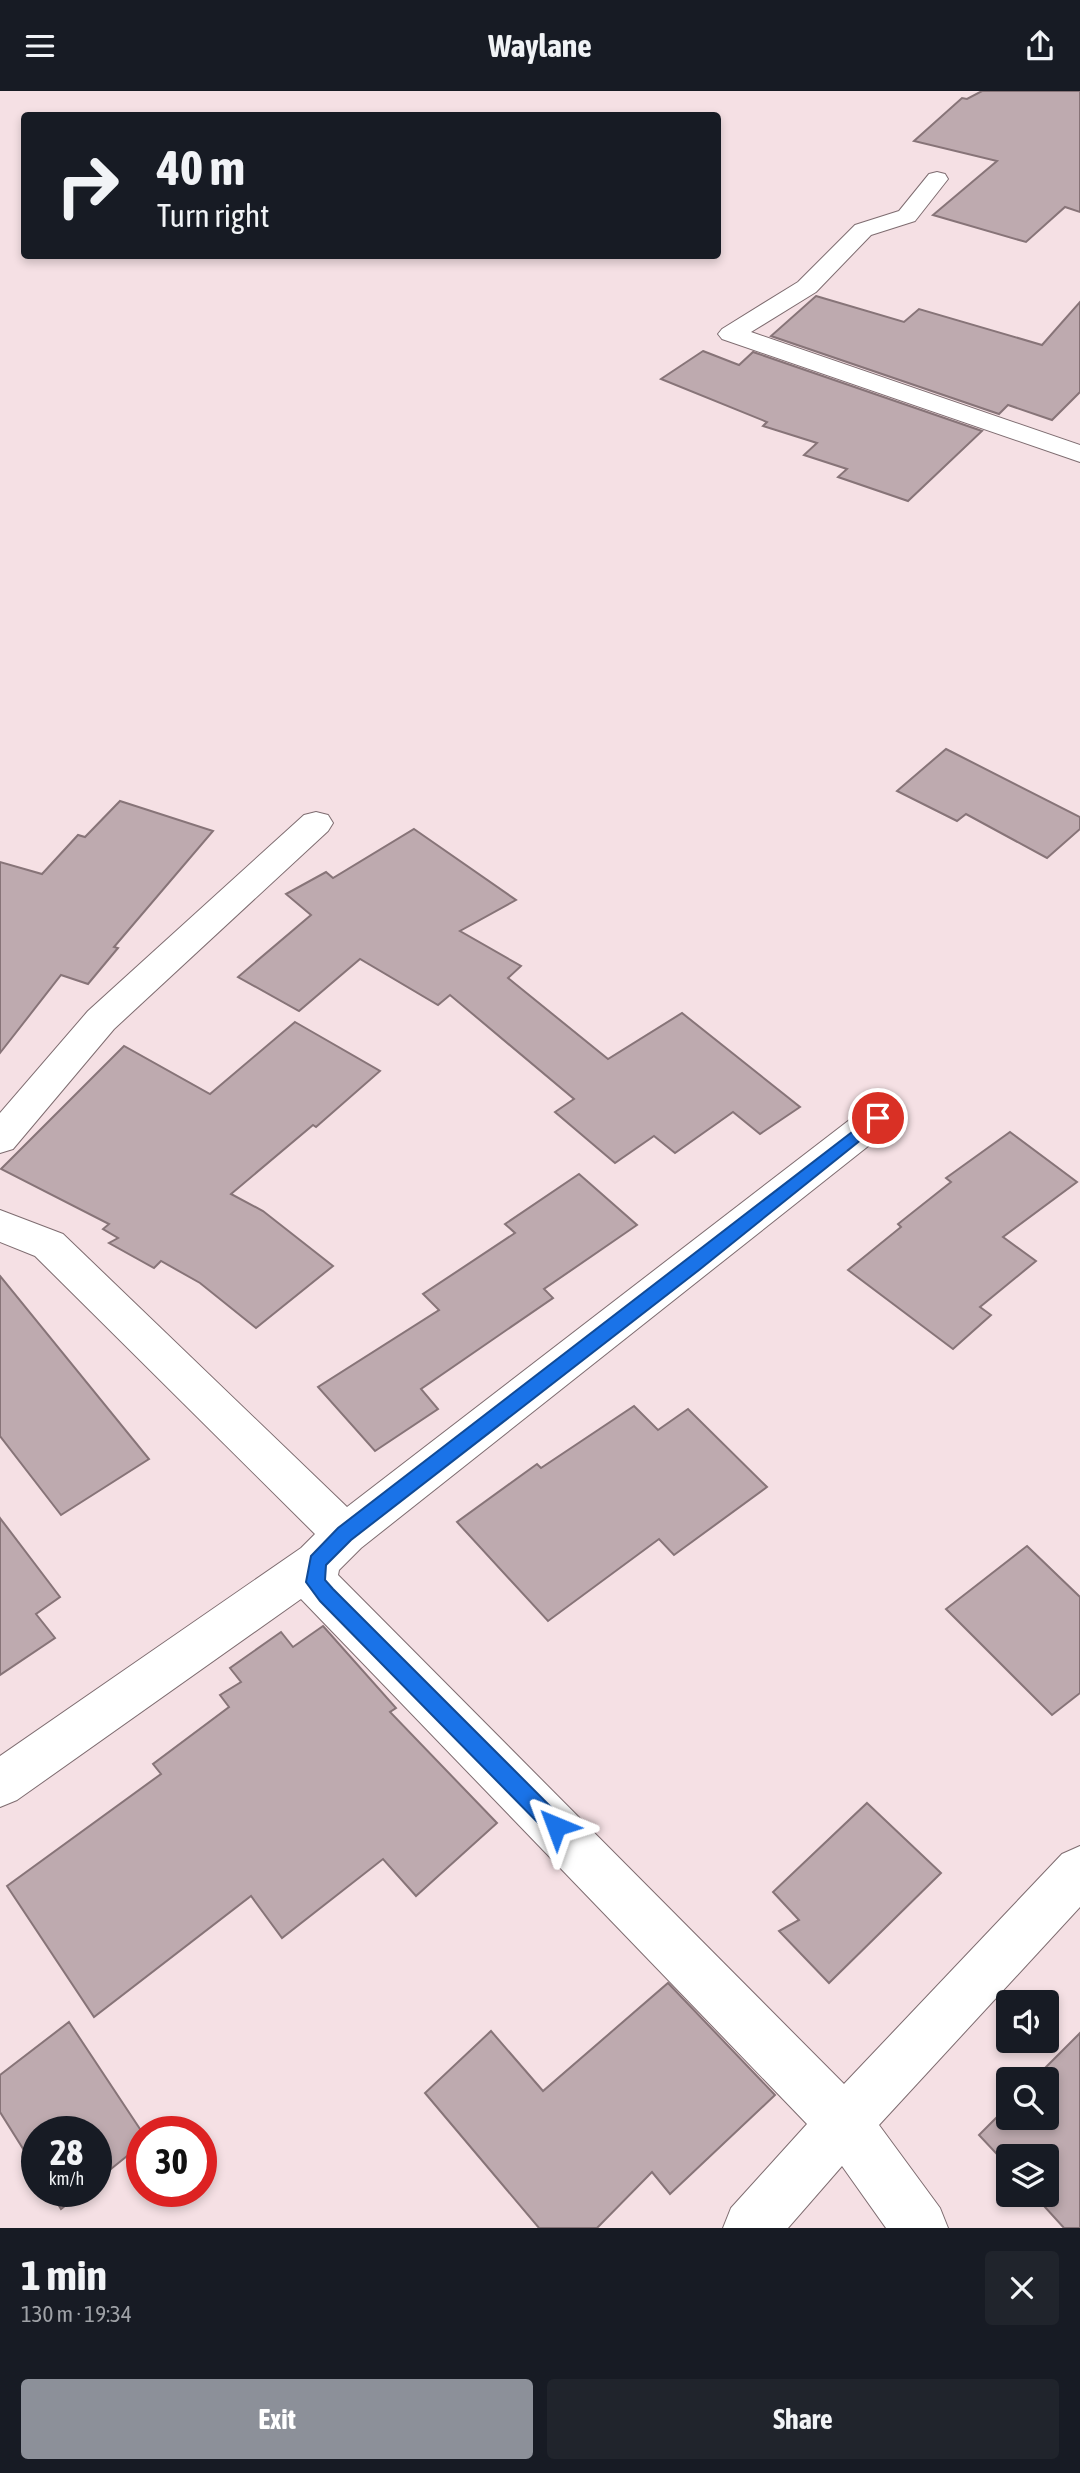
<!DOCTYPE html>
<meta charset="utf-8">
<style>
body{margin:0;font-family:"Asap Condensed",sans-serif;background:#20242c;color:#f1f3f6;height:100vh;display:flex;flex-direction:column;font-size:26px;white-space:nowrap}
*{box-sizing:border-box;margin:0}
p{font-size:23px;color:#9ea1a6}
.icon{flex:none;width:38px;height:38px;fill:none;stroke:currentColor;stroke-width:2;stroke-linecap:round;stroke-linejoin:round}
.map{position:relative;height:2137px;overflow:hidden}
.side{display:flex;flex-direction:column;background:#171b24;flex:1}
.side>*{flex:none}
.top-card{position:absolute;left:21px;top:21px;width:700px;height:147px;border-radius:7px;box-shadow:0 4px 10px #0003;background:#171b24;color:#f1f3f6;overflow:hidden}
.buttons{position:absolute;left:996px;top:1899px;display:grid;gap:14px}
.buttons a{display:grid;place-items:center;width:63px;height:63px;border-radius:7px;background:#171b24;box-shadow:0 4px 10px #0003;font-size:35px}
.speed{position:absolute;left:21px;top:2025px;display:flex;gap:14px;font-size:35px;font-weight:700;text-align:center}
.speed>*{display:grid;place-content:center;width:91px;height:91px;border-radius:50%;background:#171b24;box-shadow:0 4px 10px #0003;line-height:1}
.speed small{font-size:18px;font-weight:400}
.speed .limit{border:10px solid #d22;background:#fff;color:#111}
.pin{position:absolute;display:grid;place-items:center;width:60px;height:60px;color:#fff;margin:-30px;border:4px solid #fff;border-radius:50%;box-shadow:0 2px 7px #0007}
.me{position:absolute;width:77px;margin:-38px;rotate:316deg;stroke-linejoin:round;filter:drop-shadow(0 0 5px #0008)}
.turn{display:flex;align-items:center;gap:24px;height:147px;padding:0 21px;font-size:32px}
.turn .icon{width:91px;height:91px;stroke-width:2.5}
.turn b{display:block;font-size:49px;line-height:60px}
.round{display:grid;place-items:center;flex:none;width:74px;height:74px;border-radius:7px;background:#20242c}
.summary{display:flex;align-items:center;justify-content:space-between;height:119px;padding:0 21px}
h1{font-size:42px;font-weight:700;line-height:52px}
.cta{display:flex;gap:14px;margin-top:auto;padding:14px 21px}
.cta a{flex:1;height:80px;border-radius:7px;background:#8c9099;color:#fff;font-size:28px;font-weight:700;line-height:80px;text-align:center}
.cta a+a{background:#20242c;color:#f1f3f6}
header{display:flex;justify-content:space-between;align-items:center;height:91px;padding:0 21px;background:#171b24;font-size:32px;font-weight:700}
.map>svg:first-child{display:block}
.building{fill:#beaaaf;stroke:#877478;stroke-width:2}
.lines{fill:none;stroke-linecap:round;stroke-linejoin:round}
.minor-casing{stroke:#7e6c70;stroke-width:2}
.minor{fill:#fff;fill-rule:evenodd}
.route{fill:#1a73e8;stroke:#114b97;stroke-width:2}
</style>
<header><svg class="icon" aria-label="menu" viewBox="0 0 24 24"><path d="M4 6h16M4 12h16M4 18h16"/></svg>Waylane<svg class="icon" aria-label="share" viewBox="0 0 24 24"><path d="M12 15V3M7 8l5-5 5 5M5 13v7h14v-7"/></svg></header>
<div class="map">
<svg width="1080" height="2137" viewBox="0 0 1080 2137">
<rect width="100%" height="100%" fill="#f5e0e4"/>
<!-- building -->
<g class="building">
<path d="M982 0H1080V121L1065 116 1026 151 933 124 997 70 914 50 962 7 967 8Z"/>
<path d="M816 205 904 231 919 218 1042 254 1080 211V301L1052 329 1008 314 999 323 771 245Z"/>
<path d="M703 260 739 274 753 261 982 340 908 410 838 386 847 378 804 364 817 352 763 335 767 331 661 288Z"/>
<path d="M946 658 1080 726V738L1047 767 966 723 957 730 897 700Z"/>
<path d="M120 710 213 740 114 856 118 857 88 893 61 884 0 962V771L42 783 78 744 85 746Z"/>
<path d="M414 738 516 809 460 840 521 875 508 887 608 968 682 922 800 1016 760 1043 733 1021 675 1062 654 1045 615 1072 555 1021 574 1008 450 904 438 914 360 868 299 920 238 886 311 824 286 803 326 781 333 787Z"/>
<path d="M295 931 380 980 316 1036 313 1034 231 1103 263 1120 333 1175 256 1237 200 1192 161 1170 154 1177 109 1152 118 1147 103 1138 109 1133 1 1078 124 955 210 1003Z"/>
<path d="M1010 1041 1077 1091 1003 1146 1036 1170 980 1216 991 1224 953 1258 848 1179 901 1136 898 1133 951 1091 946 1087Z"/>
<path d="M579 1083 637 1134 544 1198 553 1207 421 1298 438 1318 375 1360 318 1296 439 1219 423 1203 515 1142 505 1133Z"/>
<path d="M0 1185 149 1368 61 1424 0 1345Z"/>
<path d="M634 1315 658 1339 688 1318 767 1396 674 1464 659 1448 548 1530 457 1431 537 1373 541 1377Z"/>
<path d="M0 1427 60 1506 36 1523 55 1547 0 1584Z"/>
<path d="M1027 1455 1080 1506V1602L1052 1624 946 1518Z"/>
<path d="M323 1535 396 1617 390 1621 497 1732 416 1805 383 1768 282 1847 251 1805 94 1926 7 1795 161 1683 153 1673 229 1616 220 1604 241 1591 230 1577 281 1541 293 1556Z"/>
<path d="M867 1712 941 1782 829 1892 779 1840 799 1829 773 1801Z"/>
<path d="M668 1892 775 2004 670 2103 652 2081 597 2137H539L425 2002 491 1940 543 2000Z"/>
<path d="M69 1931 142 2041V2053L96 2090V2040H37V2080L0 2021V1984Z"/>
<path d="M1080 1942V2137H1064L1034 2104H1046V2065H1008V2075L979 2044 1008 2015V2026H1046V1988H1034Z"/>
<path d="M50 2100H84L61 2118Z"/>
</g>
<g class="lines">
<!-- minor casing -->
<g class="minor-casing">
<g id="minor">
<path d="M937 81 945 83 948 88 915 130 871 144 816 201 751 241 1080 354V371L722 248 718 243 722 238 798 191 855 134 899 120 929 83Z"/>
<path d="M316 721 328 724 333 732 328 740 114 938 13 1058 0 1062V1022L88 920 304 724Z"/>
<path d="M878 1013 891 1017 897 1027 891 1037 361 1457 339 1479 338 1484 844 1993 1062 1763 1080 1755V1816L879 2034 940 2117 948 2137H886L842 2075 788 2137H723L731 2117 807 2033 301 1508 17 1709 0 1716V1665L301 1457 315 1443 35 1165 0 1151V1119L63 1143 347 1416 865 1017Z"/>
</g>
</g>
<!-- minor -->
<use href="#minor" class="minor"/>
</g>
<!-- route -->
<path class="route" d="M878 1021 883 1022 885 1027 883 1031 699 1179 351 1449 326 1474 325 1489 333 1498 563 1728 566 1735 563 1742 556 1745 548 1742 320 1510 306 1491 311 1465 338 1437Z"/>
</svg>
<div class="buttons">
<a><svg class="icon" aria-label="sound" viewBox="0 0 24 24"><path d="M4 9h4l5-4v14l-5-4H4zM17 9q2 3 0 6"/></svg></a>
<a><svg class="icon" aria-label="search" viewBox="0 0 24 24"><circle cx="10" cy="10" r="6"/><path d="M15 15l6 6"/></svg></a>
<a><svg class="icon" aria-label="layers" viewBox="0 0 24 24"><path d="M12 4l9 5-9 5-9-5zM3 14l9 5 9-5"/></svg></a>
</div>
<div class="speed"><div>28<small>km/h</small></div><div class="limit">30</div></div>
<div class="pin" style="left:878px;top:1027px;background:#d93025"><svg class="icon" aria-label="arrive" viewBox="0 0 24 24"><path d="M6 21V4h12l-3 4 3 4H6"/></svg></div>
<svg class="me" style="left:556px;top:1735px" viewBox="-20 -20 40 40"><path d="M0-17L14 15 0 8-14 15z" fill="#1a73e8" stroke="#fff" stroke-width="4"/></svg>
<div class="top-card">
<div class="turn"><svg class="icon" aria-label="right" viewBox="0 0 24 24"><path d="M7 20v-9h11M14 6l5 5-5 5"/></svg><div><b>40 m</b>Turn right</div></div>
</div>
</div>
<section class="side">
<div class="summary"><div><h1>1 min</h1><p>130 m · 19:34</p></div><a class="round"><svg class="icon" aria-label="close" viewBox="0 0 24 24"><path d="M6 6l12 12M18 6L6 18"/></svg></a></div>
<div class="cta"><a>Exit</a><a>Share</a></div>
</section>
